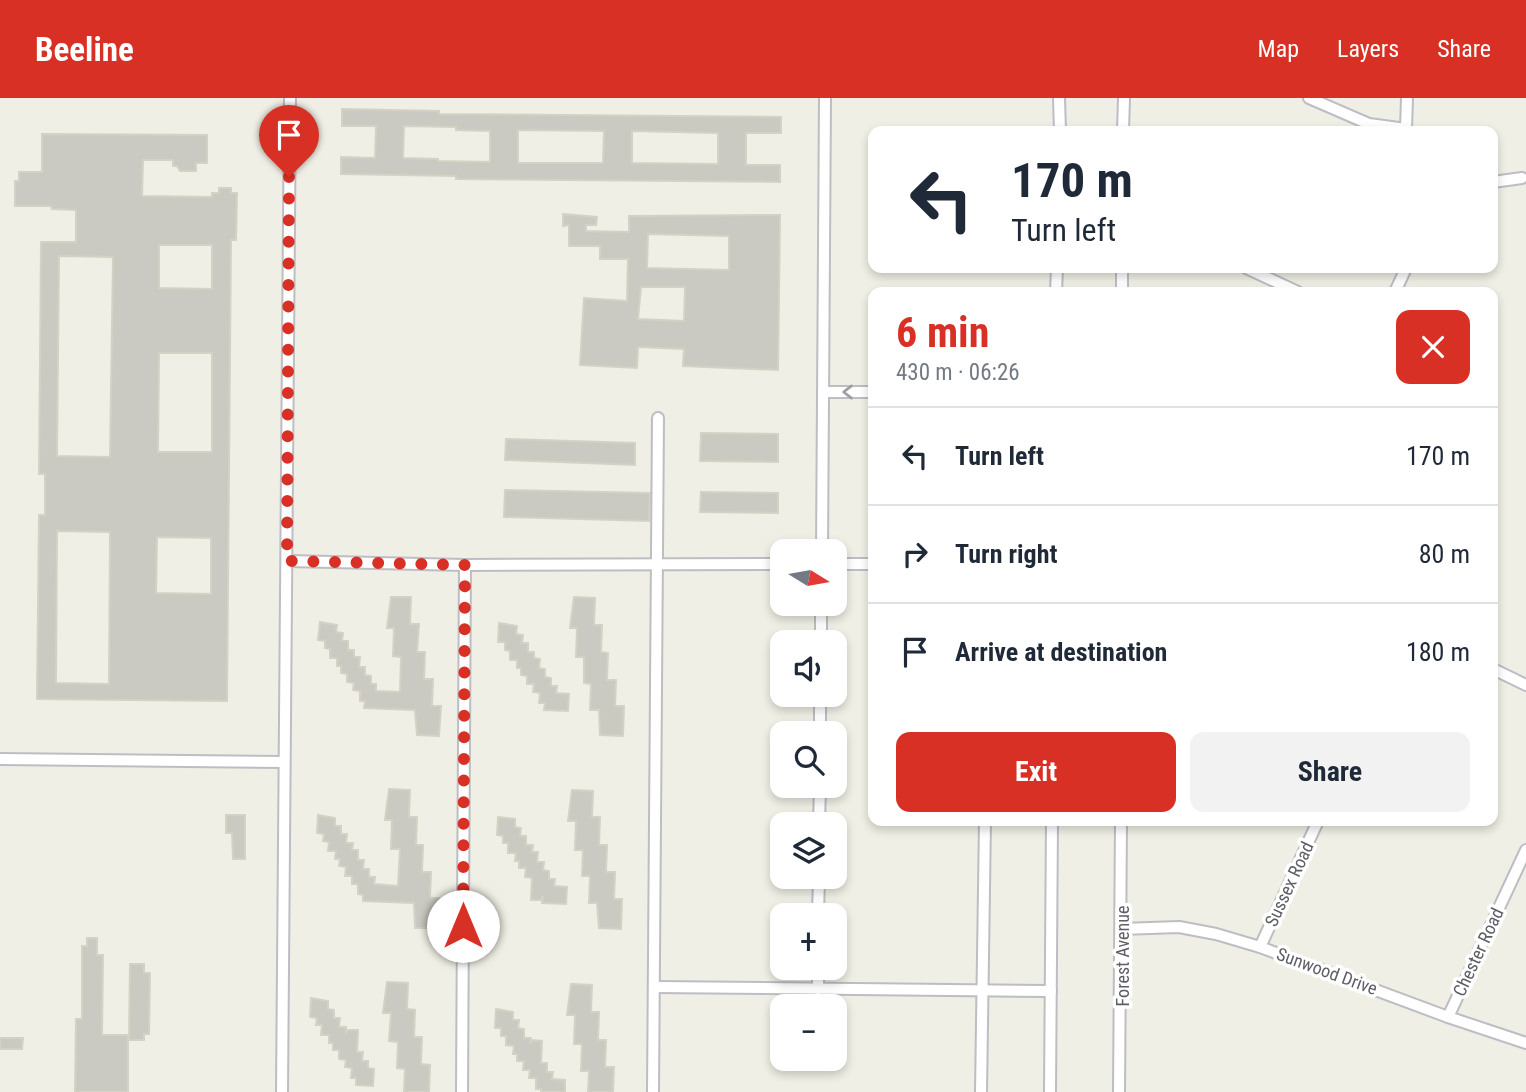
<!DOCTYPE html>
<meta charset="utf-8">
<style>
body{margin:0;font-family:"Roboto Condensed",sans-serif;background:#f2f2f3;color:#1f2937;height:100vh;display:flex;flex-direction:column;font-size:26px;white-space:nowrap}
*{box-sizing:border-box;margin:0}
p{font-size:23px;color:#747a83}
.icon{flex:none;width:38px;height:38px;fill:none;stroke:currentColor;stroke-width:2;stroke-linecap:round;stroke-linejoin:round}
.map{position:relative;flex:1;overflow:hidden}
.drawer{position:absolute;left:868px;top:189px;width:630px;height:539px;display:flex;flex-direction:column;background:#fff;border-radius:14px;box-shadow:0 4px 10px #0003}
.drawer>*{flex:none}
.hud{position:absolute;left:868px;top:28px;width:630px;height:147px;border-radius:14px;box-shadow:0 4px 10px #0003;background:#fff;color:#1f2937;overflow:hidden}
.needle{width:46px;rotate:101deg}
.tools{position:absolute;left:770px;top:441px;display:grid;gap:14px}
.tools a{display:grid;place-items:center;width:77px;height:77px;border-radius:14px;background:#fff;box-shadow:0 4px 10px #0003;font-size:35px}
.pin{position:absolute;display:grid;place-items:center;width:60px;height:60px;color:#fff;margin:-72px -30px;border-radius:50% 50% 50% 0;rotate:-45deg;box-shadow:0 0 7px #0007}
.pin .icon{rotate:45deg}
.me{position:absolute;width:77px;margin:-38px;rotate:0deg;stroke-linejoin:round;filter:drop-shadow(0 0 5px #0008)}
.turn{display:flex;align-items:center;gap:24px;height:147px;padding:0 28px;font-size:32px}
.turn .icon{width:91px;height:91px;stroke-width:2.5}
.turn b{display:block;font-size:49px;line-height:60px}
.round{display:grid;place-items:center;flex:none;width:74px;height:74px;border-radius:14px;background:#f2f2f3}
.summary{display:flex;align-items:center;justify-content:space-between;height:119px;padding:0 28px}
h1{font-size:42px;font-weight:700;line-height:52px;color:#d93025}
.action{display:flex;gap:14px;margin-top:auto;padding:14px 28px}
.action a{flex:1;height:80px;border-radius:14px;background:#d93025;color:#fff;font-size:28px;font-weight:700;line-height:80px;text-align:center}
.action a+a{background:#f2f2f3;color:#1f2937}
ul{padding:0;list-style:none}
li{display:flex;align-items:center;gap:21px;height:98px;padding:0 28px;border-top:2px solid #e0e1e3}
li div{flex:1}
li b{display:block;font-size:26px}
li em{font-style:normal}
header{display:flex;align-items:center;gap:42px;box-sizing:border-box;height:98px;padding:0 35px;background:#d93025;color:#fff}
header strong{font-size:33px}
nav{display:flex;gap:38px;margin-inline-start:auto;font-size:24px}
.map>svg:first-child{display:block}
.building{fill:#cacac2;stroke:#d4d2c4;stroke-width:2;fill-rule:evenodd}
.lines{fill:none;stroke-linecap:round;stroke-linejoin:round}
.street-casing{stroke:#bdbdc4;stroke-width:14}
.street{stroke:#fff;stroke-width:10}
.oneway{stroke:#9e9fa3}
.route{stroke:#d93025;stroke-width:12;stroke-dasharray:0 21.6}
.labels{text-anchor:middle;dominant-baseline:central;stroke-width:7;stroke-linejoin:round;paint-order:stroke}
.street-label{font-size:18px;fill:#5d5f66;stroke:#fff}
</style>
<header>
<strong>Beeline</strong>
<nav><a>Map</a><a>Layers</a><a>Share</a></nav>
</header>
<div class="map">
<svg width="1526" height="994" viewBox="0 0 1526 994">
<rect width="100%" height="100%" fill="#efefe5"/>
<!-- building -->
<g class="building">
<path d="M342 11 439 13V16L781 19V35H746V67H780V84L456 81V78L341 76V59L375 60 376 28H342ZM404 28 456 29V32L490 33V64L438 63V61L403 60ZM518 32 604 33 603 65H518ZM632 33 718 35V66L632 65Z"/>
<path d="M42 36 207 37V65H196V73H180L177 68H173V62H143L142 98 212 99V95H219V90H231V95H237L236 142H231L227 603 37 601 39 417H45V376H39L41 144H76V112L52 111 51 108H15V83H19V74H42ZM159 147H212V191L159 190ZM59 158 113 159 110 359 57 358ZM159 255H212V354H158ZM57 433 110 434 109 586 56 585ZM157 439 211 440V496L156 495Z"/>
<path d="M563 116 597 119 596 127H586V133L629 134V118L780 117 778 272 683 268 684 251 638 249 637 270 580 267 584 200 627 203 628 161H600V148H569V127L563 128ZM648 136 729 138V172L647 170ZM641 189H685L684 223 638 221Z"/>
<path d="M701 335 778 336V364L700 363Z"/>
<path d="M506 341 635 345V367L505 362Z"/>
<path d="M505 392 650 395 649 423 504 419Z"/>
<path d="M701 394 778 395V415L700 414Z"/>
<path d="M391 499H411L410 526H419L417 554H425L424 581H433L432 608H441L439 638 417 637 415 612 364 610 365 603H360V593L353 592 354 585 347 584V576L341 575V568H337V560H330V551L325 550V543L318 542 320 524 337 527 336 534 343 535 342 543H348V552H354V559H360L359 569H365V577L371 578V586H376V593L400 594 401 559 393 558 394 530H387Z"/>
<path d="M574 499 595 500 594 527H602L601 554 608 555 607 582H616L615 608H624L623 638 600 637 599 612H590L591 586 584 585V559H576L577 530H570Z"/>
<path d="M499 525 517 528 516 536 523 537 522 545H528V554H534V560L540 561 539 570 545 571V579L551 580V588H557L556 595 569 596 568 613 544 612 545 605H539L540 595 533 594 534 586H527V578L521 577V570H517V562H510V553L505 552V544H498Z"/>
<path d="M389 691 410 692 409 719H417L416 747H423L422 774H431L430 800H439L438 830H415L414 805 363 803V797L358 796V786H352V778H345L346 769 339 768 340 761H335L336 753H328L329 744 323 743 324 736 317 735 318 717 335 720V728H341V736H347L346 745H353L352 752H358V762H364L363 771H369V779H375L374 786 398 788 400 751H391L392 722H385Z"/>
<path d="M572 692 593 693 592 719H600L599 747H607L606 774H615L614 801H622L621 831 599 830 597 805H589L590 778H582L583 752H575L576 723H568Z"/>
<path d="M226 717H245V761H233L232 735H226Z"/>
<path d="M498 719 515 721V729L521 730 520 738H526V747H533L532 754H538L537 764H544L543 772 549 773V781H555L554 788 567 789 566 806 542 805 543 798 541 802H531L532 780 525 779 526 770H519V763H515L516 755H508V745H503V738L497 737Z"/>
<path d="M87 840H97V857H103L102 937H128V994H75L76 921H82V848H87Z"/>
<path d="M130 866H144V875H150L149 936H144V942H129Z"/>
<path d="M387 884 408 885 407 911 415 912 414 939H422L421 966 430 967 429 994H404L405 971 397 970 398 944 389 943 391 915H383Z"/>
<path d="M571 886 592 887 591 914H599L598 942H606L605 969H614L613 994H588L589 973H581L582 946H574L575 917H567Z"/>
<path d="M311 900 328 903V911L334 912V920H340L339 929H346V935L348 932H358L357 954H363L362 963H368V970L374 971 373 988 356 987V980H351L352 970 345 969 346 962 339 961V952H333V945H329V937H321L322 927H316L317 920 310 919Z"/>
<path d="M496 911 513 914V922H519L518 930 524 931V940H531L530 946 532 942 542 943 541 965H547V974H553L552 981 565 982V994H541V991H536V980H529L530 972H523L524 963H517V956H513L514 948 506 947V938H501V930H495Z"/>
<path d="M0 940H23L22 951H0Z"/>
</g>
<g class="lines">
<!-- street casing -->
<g class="street-casing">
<g id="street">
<path d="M1059 0 1060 33"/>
<path d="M1309 0 1369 26 1406 31 1407 0"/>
<path d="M1123 33 1124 0"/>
<path d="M1493 84 1522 80"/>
<path d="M1122 170V194"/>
<path d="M1246 170 1298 194"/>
<path d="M1056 194 1057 170"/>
<path d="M1395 194 1406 170"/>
<path d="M823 294H873"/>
<path d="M822 453 825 0"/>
<path d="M287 463 465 467 782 466"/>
<path d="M835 466H873"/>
<path d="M821 544V506"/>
<path d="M1493 571 1526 587"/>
<path d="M820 635V597"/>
<path d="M0 661 284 664"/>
<path d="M819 726 820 688"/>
<path d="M818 817 819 779"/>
<path d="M1122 831 1179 829 1216 836 1260 849 1448 919 1526 945"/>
<path d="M1260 849 1318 723"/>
<path d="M655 889 1051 893"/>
<path d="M818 891V870"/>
<path d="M1448 919 1526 752"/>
<path d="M282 994 290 0"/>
<path d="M462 994 465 467"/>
<path d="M653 994 658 320"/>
<path d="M981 994 985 723"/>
<path d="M1050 994 1052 723"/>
<path d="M1119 994 1121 723"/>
</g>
</g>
<!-- street -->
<use href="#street" class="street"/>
</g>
<!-- one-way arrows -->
<defs><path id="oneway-chevron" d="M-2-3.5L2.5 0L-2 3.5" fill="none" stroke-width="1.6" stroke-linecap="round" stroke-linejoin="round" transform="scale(1.75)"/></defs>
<use class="oneway" href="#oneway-chevron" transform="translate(848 294) rotate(-180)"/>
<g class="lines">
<!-- route -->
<path class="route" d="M289 79 287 463 465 467 463 828"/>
</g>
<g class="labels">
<!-- street labels -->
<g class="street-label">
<text transform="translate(1289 786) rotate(-65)">Sussex Road</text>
<text transform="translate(1478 854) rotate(-65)">Chester Road</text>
<text transform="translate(1122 858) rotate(-90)">Forest Avenue</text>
<text transform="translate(1327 873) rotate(20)">Sunwood Drive</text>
</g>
</g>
</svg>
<div class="tools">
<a><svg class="needle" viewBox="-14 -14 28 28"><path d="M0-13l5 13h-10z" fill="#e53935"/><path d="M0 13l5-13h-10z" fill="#747a83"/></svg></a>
<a><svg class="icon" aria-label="sound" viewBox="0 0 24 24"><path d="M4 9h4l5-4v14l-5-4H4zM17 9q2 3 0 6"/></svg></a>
<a><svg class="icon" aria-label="search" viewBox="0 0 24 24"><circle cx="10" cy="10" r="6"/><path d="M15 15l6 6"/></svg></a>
<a><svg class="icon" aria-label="layers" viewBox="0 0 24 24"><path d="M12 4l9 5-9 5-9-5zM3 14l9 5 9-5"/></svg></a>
<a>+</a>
<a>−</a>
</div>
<div class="pin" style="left:289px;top:79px;background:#d93025"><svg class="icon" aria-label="arrive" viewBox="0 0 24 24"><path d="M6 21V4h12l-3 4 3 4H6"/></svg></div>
<svg class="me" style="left:463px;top:828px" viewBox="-20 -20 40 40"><circle r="19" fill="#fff"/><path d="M0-13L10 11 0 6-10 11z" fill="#d93025"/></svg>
<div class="hud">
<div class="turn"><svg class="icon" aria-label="left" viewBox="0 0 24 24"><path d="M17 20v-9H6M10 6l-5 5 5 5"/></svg><div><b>170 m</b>Turn left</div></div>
</div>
<section class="drawer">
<div class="summary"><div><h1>6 min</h1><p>430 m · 06:26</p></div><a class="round" style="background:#d93025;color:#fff"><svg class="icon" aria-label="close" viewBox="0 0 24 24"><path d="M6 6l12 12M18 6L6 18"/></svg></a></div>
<ul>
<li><svg class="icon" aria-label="left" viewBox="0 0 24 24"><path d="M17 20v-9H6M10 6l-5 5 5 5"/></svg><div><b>Turn left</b></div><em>170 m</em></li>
<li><svg class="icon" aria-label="right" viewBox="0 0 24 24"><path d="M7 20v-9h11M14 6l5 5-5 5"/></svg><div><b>Turn right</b></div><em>80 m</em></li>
<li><svg class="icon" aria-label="arrive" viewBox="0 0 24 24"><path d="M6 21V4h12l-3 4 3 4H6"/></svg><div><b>Arrive at destination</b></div><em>180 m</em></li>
</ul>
<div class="action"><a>Exit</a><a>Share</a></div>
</section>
</div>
